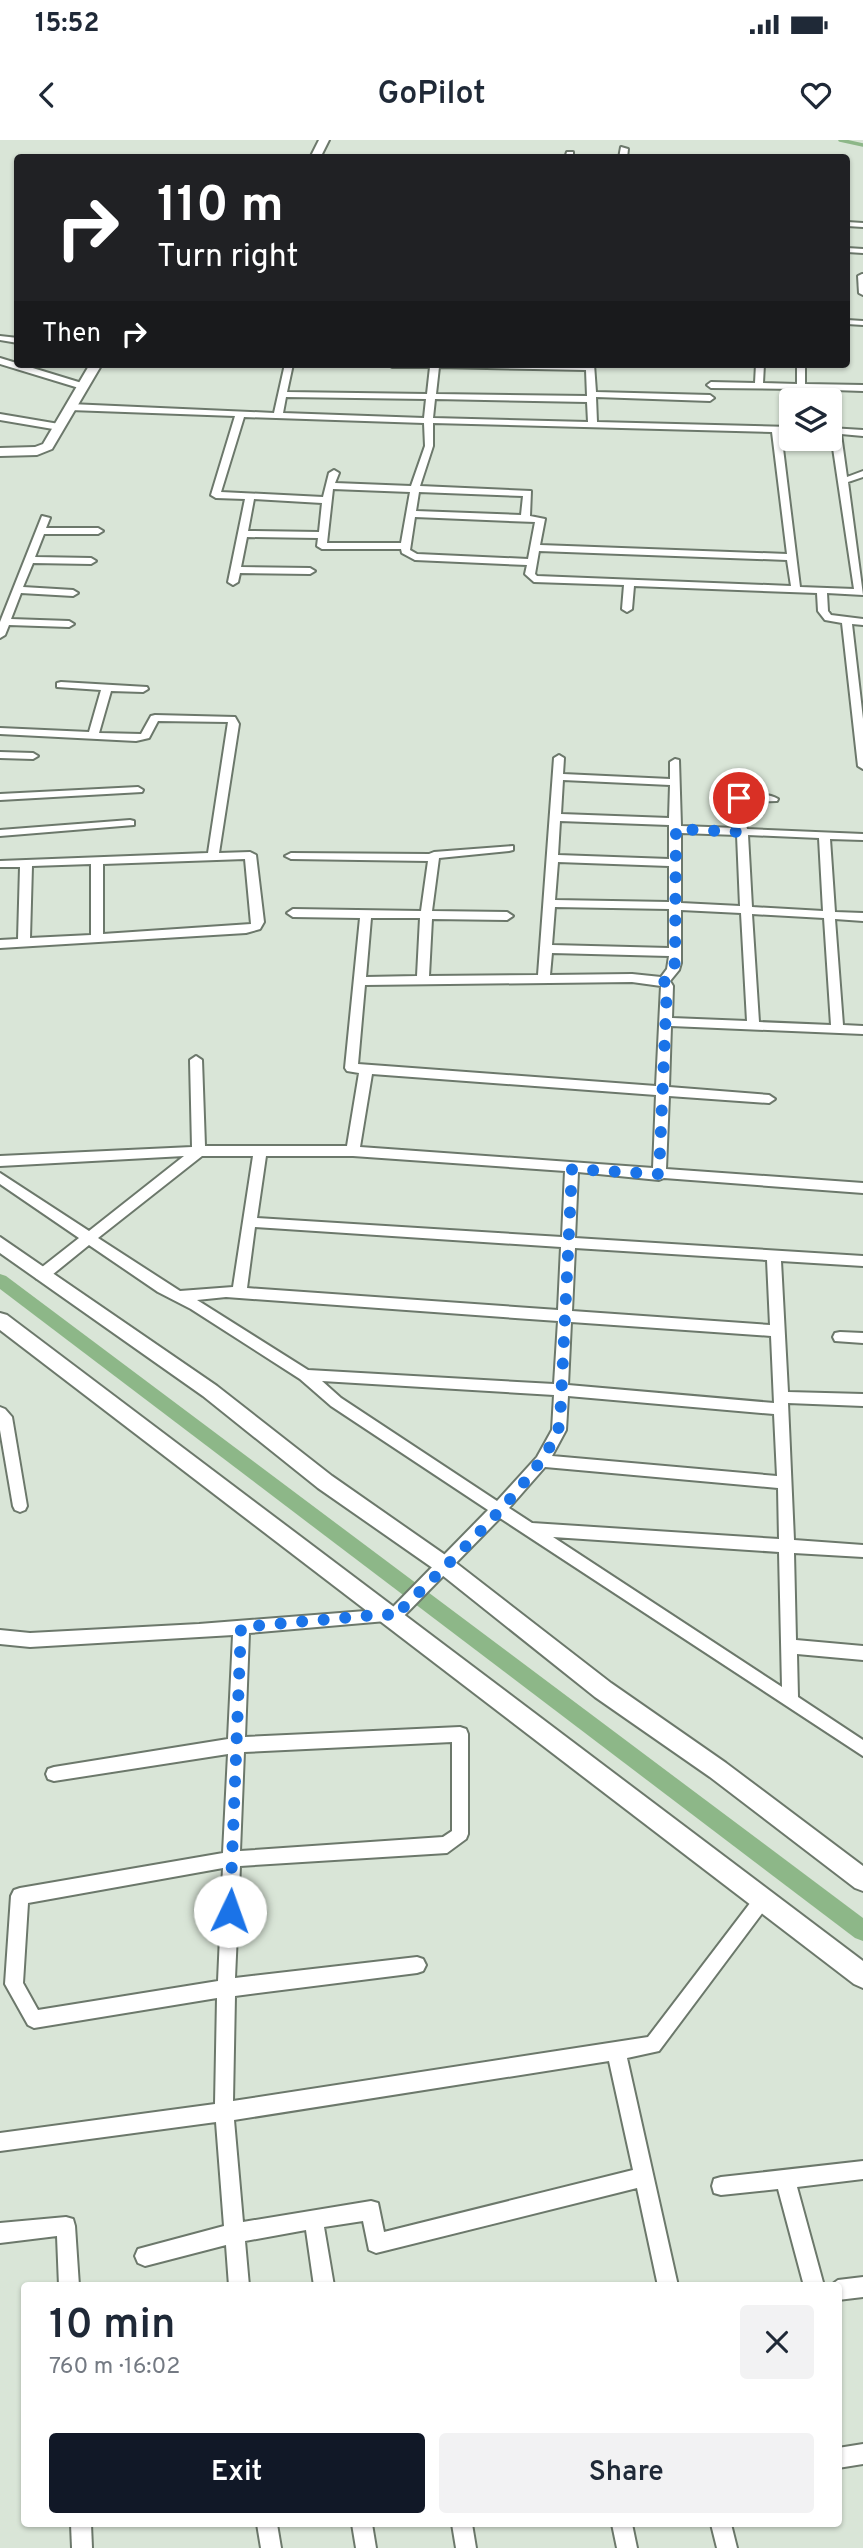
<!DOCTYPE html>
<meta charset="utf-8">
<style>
body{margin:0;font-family:Overpass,sans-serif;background:#f2f2f3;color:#1f2937;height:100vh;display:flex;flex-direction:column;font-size:26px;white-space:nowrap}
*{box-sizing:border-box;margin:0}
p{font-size:23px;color:#747a83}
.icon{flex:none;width:38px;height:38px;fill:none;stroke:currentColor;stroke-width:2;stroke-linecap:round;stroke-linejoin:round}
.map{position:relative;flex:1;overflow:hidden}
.details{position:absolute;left:21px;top:2142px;width:821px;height:245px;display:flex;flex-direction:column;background:#fff;border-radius:7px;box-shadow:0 2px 5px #0004}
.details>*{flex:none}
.hud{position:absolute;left:14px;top:14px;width:836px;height:214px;border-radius:7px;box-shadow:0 2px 5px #0004;background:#202124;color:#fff;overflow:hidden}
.controls{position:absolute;left:779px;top:248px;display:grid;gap:14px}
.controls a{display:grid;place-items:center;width:63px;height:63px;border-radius:7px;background:#fff;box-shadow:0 2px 5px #0004;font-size:35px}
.pin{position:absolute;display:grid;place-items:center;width:60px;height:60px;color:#fff;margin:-30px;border:4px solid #fff;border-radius:50%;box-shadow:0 2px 7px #0007}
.me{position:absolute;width:77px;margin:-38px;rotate:3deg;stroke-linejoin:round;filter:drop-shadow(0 0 5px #0008)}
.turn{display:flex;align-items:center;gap:24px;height:147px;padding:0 28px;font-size:32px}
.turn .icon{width:91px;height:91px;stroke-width:2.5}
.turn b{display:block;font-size:49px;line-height:60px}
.then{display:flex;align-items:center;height:66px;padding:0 28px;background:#0003;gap:14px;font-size:26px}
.round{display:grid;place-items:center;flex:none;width:74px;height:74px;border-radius:7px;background:#f2f2f3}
.overview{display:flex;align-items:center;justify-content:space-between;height:119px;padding:0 28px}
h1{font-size:42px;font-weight:600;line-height:52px}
.button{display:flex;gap:14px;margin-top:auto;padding:14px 28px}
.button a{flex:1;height:80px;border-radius:7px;background:#111827;color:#fff;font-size:28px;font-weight:600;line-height:80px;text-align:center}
.button a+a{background:#f2f2f3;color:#1f2937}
.status{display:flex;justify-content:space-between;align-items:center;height:49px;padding:0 35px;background:#fff;direction:ltr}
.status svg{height:19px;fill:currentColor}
header{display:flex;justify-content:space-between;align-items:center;height:91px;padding:0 28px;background:#fff;font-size:32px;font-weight:600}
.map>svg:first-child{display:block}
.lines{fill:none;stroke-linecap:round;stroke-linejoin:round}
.stream{stroke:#8db788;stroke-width:3.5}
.canal{fill:#8db788;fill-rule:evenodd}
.street-casing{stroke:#6c786b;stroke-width:4}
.secondary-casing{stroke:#6c786b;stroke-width:4}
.street{fill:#fff;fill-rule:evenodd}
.secondary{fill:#fff;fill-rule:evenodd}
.route{stroke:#1a73e8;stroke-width:12;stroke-dasharray:0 21.6}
</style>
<div class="status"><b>15:52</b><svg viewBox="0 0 49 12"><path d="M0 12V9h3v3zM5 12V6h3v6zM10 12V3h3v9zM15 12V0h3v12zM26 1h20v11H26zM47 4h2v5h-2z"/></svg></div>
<header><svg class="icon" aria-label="back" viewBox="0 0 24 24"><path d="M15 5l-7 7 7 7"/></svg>GoPilot<svg class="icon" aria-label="heart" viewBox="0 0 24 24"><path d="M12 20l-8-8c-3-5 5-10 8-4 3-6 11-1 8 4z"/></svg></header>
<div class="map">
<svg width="863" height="2408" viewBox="0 0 863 2408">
<rect width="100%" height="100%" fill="#d9e5d7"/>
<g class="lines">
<!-- stream -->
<path class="stream" d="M840 0 863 5"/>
<!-- canal -->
<path class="canal" d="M0 1134 6 1136 863 1778V1801L855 1798 0 1149Z"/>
<!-- street casing -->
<g class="street-casing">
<g id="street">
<path d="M621 7 628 9 627 18H619Z"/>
<path d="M567 12H573V18H565Z"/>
<path d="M847 82 863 83V87L847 86Z"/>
<path d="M847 108 863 109V113L847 112Z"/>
<path d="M862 134H863V155L859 153 858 136Z"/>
<path d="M847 180 863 181V185L847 184Z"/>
<path d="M0 196 18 198V203L0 200Z"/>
<path d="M0 218 85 244 86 246 79 248 0 224Z"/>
<path d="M285 224H293L287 252 427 254 430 227H392L388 224H594L596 252 710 255 714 258 710 261 596 257 597 282 791 287V293L781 292 800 447 854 449 830 288 863 290V296L841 294 847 337 863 331V337L848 342 863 455 827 453 828 471 831 475 863 479V485L852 484 863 579V629L858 626 842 483 825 480 818 471 817 453 634 446 632 469 627 472 622 469 624 445 534 442 525 434 527 425 415 420 402 413 401 409H322L317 406 318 398 247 397 241 427 310 428 315 431 310 434 240 433 238 442 233 445 228 442 245 359 216 358 211 355 235 276 70 270 66 267 70 264 274 273ZM439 227 586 230 587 256 436 254ZM286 257 426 259 424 278 283 273ZM435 259 587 262 588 282 433 278ZM244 277 424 283 425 306 411 346 335 343 339 333 334 330 329 333 323 357 221 352ZM433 283 772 292 787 414 540 405 545 379 530 376 531 351 420 346 433 306ZM333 349 410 352 401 403H327ZM419 352 523 356 521 375 416 371ZM254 359 322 363 319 392 248 391ZM415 377 535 382 528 419 417 414 410 410ZM539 411 787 420 791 446 537 436 535 434Z"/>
<path d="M756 224H764L763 243 797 244V224H805V244L863 245V251L805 249V261H797V249L711 248 707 245 711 242 755 243Z"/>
<path d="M0 274 59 284 63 287 59 290 0 280Z"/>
<path d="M42 376 50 378 46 388H98L103 391 98 394H44L35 417 91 418 96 421 91 424 33 423 23 447 73 450 78 453 73 456 21 453 11 479 69 481 74 484 69 487 9 485 5 495 0 498V482Z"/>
<path d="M61 542 147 547 148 549 143 552 111 551 99 593 141 594 151 576 155 575 235 577 239 584 219 713 250 712 256 715 264 782 260 789 246 793 0 808V800L18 799 20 727H0V721L208 713 228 582 158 581 149 598 136 601 0 594V588L89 592 101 550 57 547V543ZM245 719 251 784 103 794V724ZM91 724V795L30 798 32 726Z"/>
<path d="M0 612 33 613 38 616 33 619 0 618Z"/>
<path d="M559 615 564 618 563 634 670 639V622L675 619 679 620 681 686 736 688 731 660 732 658C745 654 767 652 778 659L777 661 742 662 747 689 863 694V700L830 699 835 772 863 773V781L835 779 843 885 863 886V894L671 886 669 947 769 955 775 959 769 963 669 956 666 1029 863 1043V1053L664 1038 659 1040 578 1032 575 1098 863 1116V1126L781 1121 788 1252 863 1254V1266L788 1263 794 1400 863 1405V1417L794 1413 796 1500 863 1506V1520L797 1514 798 1557 863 1600V1616L500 1378 397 1483 392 1485 386 1481 249 1493 245 1597 460 1587 466 1589 468 1594V1694L466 1699 447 1713 240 1726 235 1838 417 1817 423 1819 426 1825 423 1831 417 1833 235 1856 233 1961 648 1897 757 1754 763 1752 769 1754 772 1760 659 1911 627 1918 678 2146H658L637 2048 376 2113 369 2110 363 2081 324 2087 334 2146H314L306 2090 245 2101 249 2146H229L226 2105 145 2126 138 2123 135 2116 138 2109 224 2086 216 1982 0 2011V1993L215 1964 217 1858 34 1888 28 1885 5 1844 11 1756 14 1750 20 1748 223 1713 228 1614 54 1641 48 1639 46 1634 48 1629 54 1627 228 1599 233 1495 30 1507 0 1504V1490L30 1493 199 1484 391 1469 488 1370 331 1266 300 1239 191 1169 158 1152 89 1105 47 1139H37L35 1135 37 1131 79 1098 0 1044V1033L89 1091 184 1016 0 1026V1016L192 1007 190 920 196 916 202 920 205 1006H347L359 933 347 931 345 928 360 778 293 777 287 773 293 769 421 771 428 721 291 719 285 716 291 713 429 714 434 712 513 706V710L509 711 439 718 432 771 507 772 513 776 507 780 432 779 429 836 538 835 554 618ZM563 640 670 645 669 678 561 674ZM560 681 669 685V719L558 715ZM681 693 737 695 740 766 681 763ZM748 695 819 698 823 771 752 767ZM558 722 669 726V762L555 760ZM555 767 669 769V808L552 805ZM681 770 741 773 747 881 672 878 673 846 670 841 679 830 681 823ZM752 774 824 778 831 885 759 882ZM371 778H420L417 836 366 837ZM552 813 669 816 667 829 661 837 632 834 550 835ZM632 842 661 846 656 946 358 924 365 845ZM372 934 656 955 653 1028 360 1007ZM202 1016H253L233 1147 180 1151 98 1098ZM266 1016H353L565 1031 562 1097 257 1078ZM255 1087 561 1107 558 1170 247 1148ZM575 1108 767 1120 770 1185 572 1171ZM226 1157 558 1181 554 1244 308 1230 197 1160ZM571 1182 771 1196 774 1263 568 1245ZM322 1241 554 1255 552 1290 537 1317 497 1361 341 1258ZM568 1256 774 1274 777 1336 552 1316 566 1290ZM545 1327 778 1348 779 1399 532 1383 509 1368ZM553 1397 779 1412 782 1547ZM452 1602V1691L443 1697 240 1711 244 1612ZM223 1728 218 1841 38 1870 23 1843 28 1763ZM609 1921 633 2030 384 2092 378 2063 371 2061 243 2082 234 1980Z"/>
<path d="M138 647 143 650 142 652 0 660V654Z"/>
<path d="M130 680 134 681V685L0 696V690Z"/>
<path d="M840 1192 863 1193V1203L835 1201 833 1197 835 1193Z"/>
<path d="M0 1267 5 1269 12 1277 27 1366 25 1370 20 1372 15 1370 13 1366 0 1290Z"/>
<path d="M863 2021V2039L797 2047 824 2146H804L778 2049 721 2055 714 2053 712 2046 714 2039 721 2037Z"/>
<path d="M66 2077 73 2079 75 2086 79 2146H59L57 2096 0 2103V2083Z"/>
<path d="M863 2137V2157L838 2160V2146H830L838 2140Z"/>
<path d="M863 2304V2324L838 2328V2308Z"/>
<path d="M71 2384H91L92 2408H72Z"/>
<path d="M257 2384H277L281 2408H261Z"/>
<path d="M352 2384H372L376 2408H356Z"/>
<path d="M452 2384H472L476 2408H456Z"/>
<path d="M612 2384H632L637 2408H617Z"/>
<path d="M711 2384H731L737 2408H717Z"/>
</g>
</g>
<!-- secondary casing -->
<g class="secondary-casing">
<g id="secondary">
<path d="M319 0H329L320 18H310Z"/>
<path d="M90 224H102L52 309 37 315 0 316V308L35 307 43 304Z"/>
<path d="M0 1097 217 1246 332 1336 451 1419 611 1543 726 1623 863 1726V1751L855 1748 710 1637 595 1557 437 1431 318 1348 203 1256 0 1113Z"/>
<path d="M0 1173 7 1175 863 1821V1848L854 1844 0 1190Z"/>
</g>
</g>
<!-- street -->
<use href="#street" class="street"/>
<!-- secondary -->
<use href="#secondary" class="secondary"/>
</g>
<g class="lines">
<!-- route -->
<path class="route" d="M230 1771 241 1487 387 1474 393 1478C431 1439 552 1330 560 1282L572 1029 659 1034 667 846 664 841 673 830 675 822 676 689 742 692 736 660 739 658"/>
</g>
</svg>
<div class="controls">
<a><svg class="icon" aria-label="layers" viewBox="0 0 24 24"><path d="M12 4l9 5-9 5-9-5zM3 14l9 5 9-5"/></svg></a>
</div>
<div class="pin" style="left:739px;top:658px;background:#d93025"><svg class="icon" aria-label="arrive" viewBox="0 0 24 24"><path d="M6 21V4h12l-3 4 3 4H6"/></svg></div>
<svg class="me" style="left:230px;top:1771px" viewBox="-20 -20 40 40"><circle r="19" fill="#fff"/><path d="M0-13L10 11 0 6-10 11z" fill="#1a73e8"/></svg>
<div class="hud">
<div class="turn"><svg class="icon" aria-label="right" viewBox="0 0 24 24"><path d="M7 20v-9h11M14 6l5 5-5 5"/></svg><div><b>110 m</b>Turn right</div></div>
<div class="then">Then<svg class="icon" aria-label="right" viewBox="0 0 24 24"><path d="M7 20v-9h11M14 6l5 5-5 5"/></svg></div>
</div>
<section class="details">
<div class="overview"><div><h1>10 min</h1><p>760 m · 16:02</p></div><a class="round"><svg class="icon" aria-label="close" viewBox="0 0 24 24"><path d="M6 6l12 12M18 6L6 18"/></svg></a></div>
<div class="button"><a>Exit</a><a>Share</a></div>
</section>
</div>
